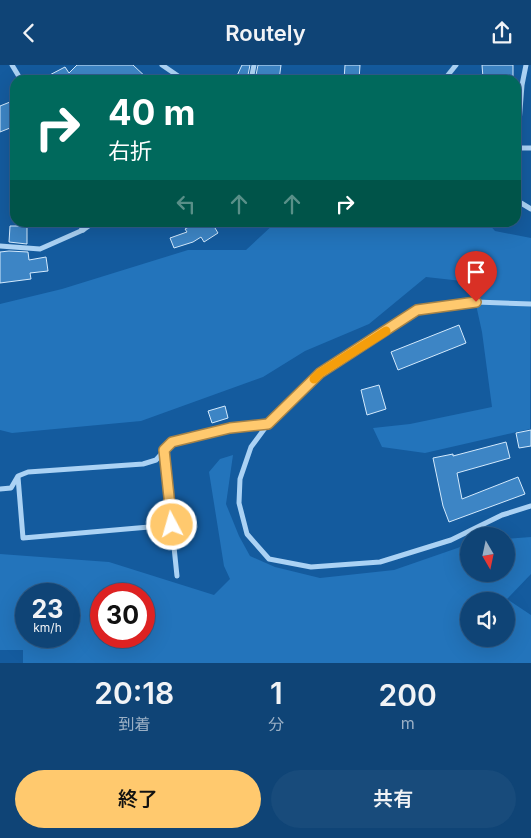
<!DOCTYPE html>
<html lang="ja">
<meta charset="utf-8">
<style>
body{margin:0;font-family:Inter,"Noto Sans JP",sans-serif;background:#184b7b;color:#f1f3f6;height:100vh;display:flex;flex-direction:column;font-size:19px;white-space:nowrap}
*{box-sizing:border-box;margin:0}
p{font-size:16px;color:#9bb0c5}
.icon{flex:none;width:28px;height:28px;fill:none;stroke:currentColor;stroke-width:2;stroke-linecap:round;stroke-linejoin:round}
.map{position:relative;height:598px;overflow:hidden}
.drawer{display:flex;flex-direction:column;background:#0f4476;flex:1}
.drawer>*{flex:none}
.guide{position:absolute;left:10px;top:10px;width:511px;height:152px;border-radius:15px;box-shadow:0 5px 20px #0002,0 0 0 1px #2f5c88;background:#00695c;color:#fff;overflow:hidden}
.needle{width:32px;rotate:171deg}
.tools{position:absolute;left:460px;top:462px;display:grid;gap:10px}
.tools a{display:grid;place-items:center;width:55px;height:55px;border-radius:50%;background:#0f4476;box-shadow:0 5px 20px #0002,0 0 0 1px #2f5c88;font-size:25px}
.speed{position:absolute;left:15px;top:518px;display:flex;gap:10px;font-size:25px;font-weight:700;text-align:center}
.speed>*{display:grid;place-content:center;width:65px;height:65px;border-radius:50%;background:#0f4476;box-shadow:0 5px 20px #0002,0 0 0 1px #2f5c88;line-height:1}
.speed small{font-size:12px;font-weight:400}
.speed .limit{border:8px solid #d22;background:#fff;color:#111}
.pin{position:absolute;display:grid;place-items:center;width:42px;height:42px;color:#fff;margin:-51px -21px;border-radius:50% 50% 50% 0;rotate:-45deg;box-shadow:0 0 5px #0007}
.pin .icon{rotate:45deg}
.me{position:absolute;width:55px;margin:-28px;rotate:354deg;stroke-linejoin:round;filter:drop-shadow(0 0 4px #0008)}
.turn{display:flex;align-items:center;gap:18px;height:105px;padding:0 15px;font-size:22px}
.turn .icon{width:65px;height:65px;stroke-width:2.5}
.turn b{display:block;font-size:35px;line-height:42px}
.lanes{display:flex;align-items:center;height:48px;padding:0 15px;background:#0003;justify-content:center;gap:25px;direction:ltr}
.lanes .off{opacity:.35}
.eta{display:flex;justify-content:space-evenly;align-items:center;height:85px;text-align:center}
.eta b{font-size:30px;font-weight:600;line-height:35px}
.cta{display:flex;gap:10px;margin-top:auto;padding:10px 15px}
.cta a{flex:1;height:58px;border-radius:30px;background:#ffc96e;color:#111;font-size:20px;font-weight:600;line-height:58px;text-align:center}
.cta a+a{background:#184b7b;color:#f1f3f6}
header{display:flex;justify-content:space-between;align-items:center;height:65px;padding:0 15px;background:#0f4476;font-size:22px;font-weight:600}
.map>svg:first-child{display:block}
.green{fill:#2374bb;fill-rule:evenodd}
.building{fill:#3d85c5;stroke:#d4eafd}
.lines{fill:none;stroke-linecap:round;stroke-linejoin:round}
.minor{stroke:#abd2f4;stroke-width:5}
.route-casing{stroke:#a68348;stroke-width:12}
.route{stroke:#ffc96e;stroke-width:9}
.slow{stroke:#f59e0b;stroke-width:9}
</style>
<header><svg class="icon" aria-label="back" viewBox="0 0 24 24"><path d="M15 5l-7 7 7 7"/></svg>Routely<svg class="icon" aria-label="share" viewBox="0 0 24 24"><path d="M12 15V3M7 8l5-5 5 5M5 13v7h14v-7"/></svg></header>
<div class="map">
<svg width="531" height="598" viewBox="0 0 531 598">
<rect width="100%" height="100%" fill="#145b9e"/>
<!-- green -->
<g class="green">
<path d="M275 158H488L495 166 531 173 530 364 425 388 382 382 373 363 410 359 492 342 482 267 471 217 426 212 369 259 305 286 263 312 141 356 12 368 0 365V239L62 224 188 185H246Z"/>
<path d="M233 390 226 439 239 471 250 491 275 502 320 513 394 505 469 479V509H506V474L531 472V509L507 534 531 550V598H23V585H0V489L109 497 214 530 230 514 224 501 209 407 220 394ZM26 529H69V571H26ZM101 529H144V571H101ZM469 536H506V574H469Z"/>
</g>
<!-- building -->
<g class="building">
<path d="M77 0H133L149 15H40L65 2 69 8Z"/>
<path d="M242 0H250L247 15H235Z"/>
<path d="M258 0H281L279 15H255Z"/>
<path d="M345 0H360L359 15H344Z"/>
<path d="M482 0H513V12L483 13Z"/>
<path d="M15 35V61L0 67V41Z"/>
<path d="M196 158H212L218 168 204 177 201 172 193 177 174 183 170 173 187 167 185 164Z"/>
<path d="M10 161H27V179L9 177Z"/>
<path d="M9 186 28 187 29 195 46 192 48 206 30 208 31 214 0 218V187Z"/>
<path d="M459 260 466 278 398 305 391 287Z"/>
<path d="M379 320 386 344 367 350 361 325Z"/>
<path d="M225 341 228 353 212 358 208 346Z"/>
<path d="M531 365V381L519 383 516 368Z"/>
<path d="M506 377 510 393 457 408 462 434 518 412 525 429 449 457 443 441 433 393 453 389V391Z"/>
</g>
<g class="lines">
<!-- minor -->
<g class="minor">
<path d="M12 0 21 15"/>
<path d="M162 0 184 15"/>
<path d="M251 15 254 0"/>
<path d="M444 15 456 0"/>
<path d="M516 83H531"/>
<path d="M517 83 522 20 526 0"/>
<path d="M516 135 531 144"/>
<path d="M79 158 83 165"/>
<path d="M0 181 40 184 83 165 93 158"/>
<path d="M531 239 476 237 417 245 320 308 268 359 251 382 240 414 239 438 247 469 269 494 311 502 380 497 451 475 502 450 531 441"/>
<path d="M164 385 177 511"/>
<path d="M18 412 23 473 172 460"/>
<path d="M0 424 11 423 18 411 28 407 143 399 156 395 172 377 230 363 268 359"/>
</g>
</g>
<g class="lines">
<!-- route casing -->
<g class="route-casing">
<path id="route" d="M172 460 164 385 172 377 230 363 268 359 320 308 417 245 476 237"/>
</g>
<!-- route -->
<use href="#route" class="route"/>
<!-- slow -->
<path class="slow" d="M314 314 320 308 386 266"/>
</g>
</svg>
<div class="tools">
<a><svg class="needle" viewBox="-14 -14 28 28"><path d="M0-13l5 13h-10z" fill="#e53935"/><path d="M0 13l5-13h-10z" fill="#9bb0c5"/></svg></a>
<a><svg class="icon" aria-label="sound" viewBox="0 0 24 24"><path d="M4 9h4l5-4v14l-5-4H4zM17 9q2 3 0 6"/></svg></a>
</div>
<div class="speed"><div>23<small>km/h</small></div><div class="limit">30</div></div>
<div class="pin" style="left:476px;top:237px;background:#d93025"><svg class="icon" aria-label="arrive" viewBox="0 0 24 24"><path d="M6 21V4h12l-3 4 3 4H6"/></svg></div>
<svg class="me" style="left:172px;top:460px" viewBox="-20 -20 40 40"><circle r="17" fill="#ffc96e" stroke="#fff" stroke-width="3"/><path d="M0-11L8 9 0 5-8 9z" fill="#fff"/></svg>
<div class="guide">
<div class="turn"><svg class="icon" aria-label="right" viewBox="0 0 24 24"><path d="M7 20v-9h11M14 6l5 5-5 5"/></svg><div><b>40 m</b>右折</div></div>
<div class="lanes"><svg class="icon off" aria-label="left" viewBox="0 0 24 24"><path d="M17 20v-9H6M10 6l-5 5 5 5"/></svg><svg class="icon off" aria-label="ahead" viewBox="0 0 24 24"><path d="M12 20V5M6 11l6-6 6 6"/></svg><svg class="icon off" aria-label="ahead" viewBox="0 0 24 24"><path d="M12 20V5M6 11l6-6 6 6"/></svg><svg class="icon" aria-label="right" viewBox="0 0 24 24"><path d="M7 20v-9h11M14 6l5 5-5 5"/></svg></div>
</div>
</div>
<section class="drawer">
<div class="eta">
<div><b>20:18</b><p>到着</p></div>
<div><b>1</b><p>分</p></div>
<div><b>200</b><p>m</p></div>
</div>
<div class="cta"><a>終了</a><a>共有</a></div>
</section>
